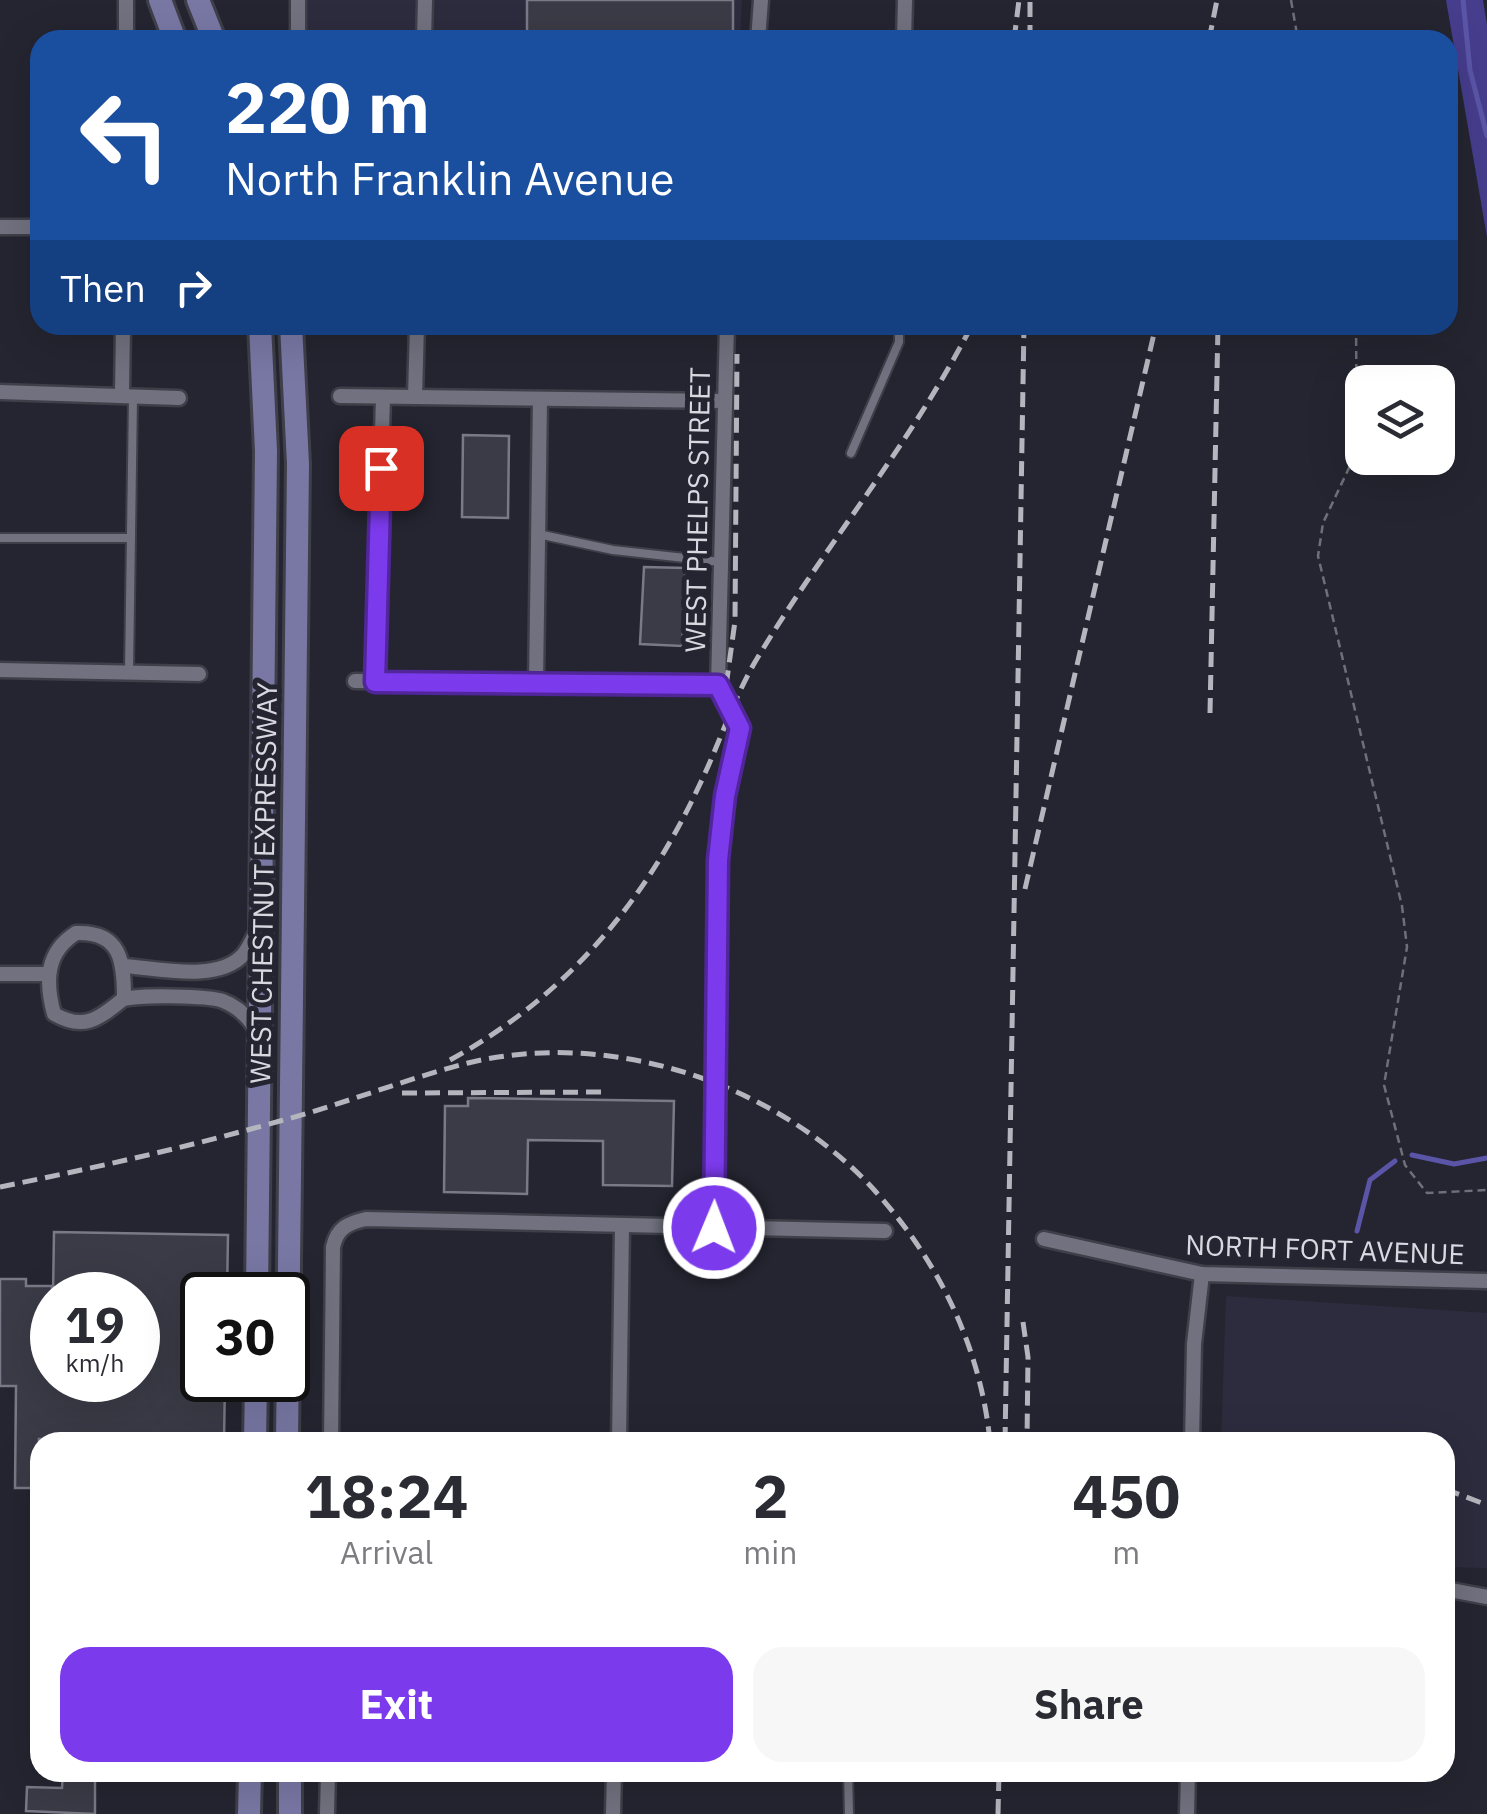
<!DOCTYPE html>
<style>
body{margin:0;font-family:"IBM Plex Sans",sans-serif;background:#f7f7f7;color:#2b2b33;height:100vh;display:flex;flex-direction:column;font-size:38px;white-space:nowrap}
*{box-sizing:border-box;margin:0}
p{font-size:32px;color:#7c7c81}
.icon{flex:none;width:55px;height:55px;fill:none;stroke:currentColor;stroke-width:2;stroke-linecap:round;stroke-linejoin:round}
.map{position:relative;flex:1;overflow:hidden}
.sheet{position:absolute;left:30px;top:1432px;width:1425px;height:350px;display:flex;flex-direction:column;background:#fff;border-radius:30px;box-shadow:0 10px 40px #0002}
.sheet>*{flex:none}
.top-card{position:absolute;left:30px;top:30px;width:1428px;height:305px;border-radius:30px;box-shadow:0 10px 40px #0002;background:#1a4fa0;color:#fff;overflow:hidden}
.buttons{position:absolute;left:1345px;top:365px;display:grid;gap:20px}
.buttons a{display:grid;place-items:center;width:110px;height:110px;border-radius:20px;background:#fff;box-shadow:0 10px 40px #0002;font-size:50px}
.speed{position:absolute;left:30px;top:1272px;display:flex;gap:20px;font-size:50px;font-weight:700;text-align:center}
.speed>*{display:grid;place-content:center;width:130px;height:130px;border-radius:50%;background:#fff;box-shadow:0 10px 40px #0002;line-height:1}
.speed small{font-size:25px;font-weight:400}
.speed .limit{border:5px solid #111;border-radius:15px;background:#fff;color:#111}
.pin{position:absolute;display:grid;place-items:center;width:85px;height:85px;color:#fff;margin:-42px;border-radius:20px;box-shadow:0 5px 15px #0006}
.me{position:absolute;width:110px;margin:-55px;rotate:1deg;stroke-linejoin:round;filter:drop-shadow(0 0 8px #0008)}
.turn{display:flex;align-items:center;gap:35px;height:210px;padding:0 30px;font-size:45px}
.turn .icon{width:130px;height:130px;stroke-width:2.5}
.turn b{display:block;font-size:70px;line-height:85px}
.then{display:flex;align-items:center;height:95px;padding:0 30px;background:#0003;gap:20px;font-size:38px}
.eta{display:flex;justify-content:space-evenly;align-items:center;height:170px;text-align:center}
.eta b{font-size:60px;font-weight:700;line-height:70px}
.cta{display:flex;gap:20px;margin-top:auto;padding:20px 30px}
.cta a{flex:1;height:115px;border-radius:30px;background:#7c3aed;color:#fff;font-size:40px;font-weight:700;line-height:115px;text-align:center}
.cta a+a{background:#f7f7f7;color:#2b2b33}
.map>svg:first-child{display:block}
.built{fill:#2c2c3e}
.forest{fill:#463d8d}
.lines{fill:none;stroke-linecap:round;stroke-linejoin:round}
.stream{stroke:#5b55a8;stroke-width:5}
.building{fill:#3b3b47;stroke:#797987;stroke-width:2.5}
.service-casing{stroke:#3e3f48;stroke-width:12}
.minor-casing{stroke:#3e3f48;stroke-width:19}
.primary-casing{stroke:#3e3f48;stroke-width:28}
.path{stroke:#6e6f79;stroke-width:2.5;stroke-dasharray:8 5;stroke-linecap:butt}
.service{stroke:#71717f;stroke-width:8}
.minor{stroke:#71717f;stroke-width:14}
.primary{stroke:#7978a5;stroke-width:22}
.rail{stroke:#b4b5bd;stroke-width:5;stroke-dasharray:15 8;stroke-linecap:butt}
.route-casing{stroke:#51269a;stroke-width:25}
.route{stroke:#7c3aed;stroke-width:18}
.labels{text-anchor:middle;dominant-baseline:central;stroke-width:10;stroke-linejoin:round;paint-order:stroke}
.street-label{font-size:28px;fill:#d8d9e0;stroke:#252531}
</style>
<div class="map">
<svg width="1487" height="1814" viewBox="0 0 1487 1814">
<rect width="100%" height="100%" fill="#252531"/>
<!-- built -->
<g class="built">
<path d="M302 0H742L740 40H302Z"/>
<path d="M1226 1296 1487 1313V1568L1445 1567V1442H1221Z"/>
</g>
<!-- forest -->
<path class="forest" d="M1446 0H1483L1487 25V237Z"/>
<g class="lines">
<!-- stream -->
<g class="stream">
<path d="M1463 0 1470 70 1487 136"/>
<path d="M1412 1155 1454 1164 1487 1158"/>
<path d="M1357 1231 1370 1180 1395 1161"/>
</g>
</g>
<!-- building -->
<g class="building">
<rect x="527" y="0" width="206" height="40"/>
<path d="M463 435 509 436 508 518 462 517Z"/>
<path d="M644 567 686 568 682 646 640 644Z"/>
<path d="M468 1098 674 1101 672 1186 603 1185V1141L528 1140 527 1194 444 1192 445 1106H468Z"/>
<path d="M54 1232 228 1235 227 1295H202V1380H225L224 1441 39 1439 38 1488H15L16 1386H0V1279H26V1286H52V1380H138V1295H53Z"/>
<path d="M63 1772H95V1814L26 1811 27 1787 62 1788Z"/>
</g>
<g class="lines">
<!-- service casing -->
<g class="service-casing">
<g id="service">
<path d="M851 453 899 342V325"/>
<path d="M538 534 613 550 721 562"/>
<path d="M0 538H128"/>
<path d="M129 672 133 397"/>
<path d="M848 1772 849 1814"/>
</g>
</g>
<!-- minor casing -->
<g class="minor-casing">
<g id="minor">
<path d="M126 40V0"/>
<path d="M298 40V0"/>
<path d="M424 40 425 0"/>
<path d="M758 40 761 0"/>
<path d="M904 40 905 0"/>
<path d="M0 227H40"/>
<path d="M0 392 179 398"/>
<path d="M122 393 123 325"/>
<path d="M340 396 724 401"/>
<path d="M415 397 417 325"/>
<path d="M0 670 199 674"/>
<path d="M355 681 718 685"/>
<path d="M375 681 383 397"/>
<path d="M536 683 540 399"/>
<path d="M124 966C157 968 217 983 243 955 249 948 254 936 259 927"/>
<path d="M0 974H49"/>
<path d="M124 998C124 962 121 931 76 933 46 952 45 981 54 1014 84 1031 98 1019 122 1000 131 994 211 996 223 1001 239 1007 249 1018 257 1031"/>
<path d="M714 1228 718 859 725 796 740 728 718 685 727 325"/>
<path d="M1044 1239 1202 1274 1487 1281"/>
<path d="M331 1442 333 1247C337 1228 348 1223 366 1219L885 1231"/>
<path d="M619 1442 622 1228"/>
<path d="M1192 1442 1194 1344 1202 1274"/>
<path d="M1445 1589 1487 1597"/>
<path d="M327 1814 328 1772"/>
<path d="M613 1814 614 1772"/>
<path d="M1187 1814 1188 1772"/>
</g>
</g>
<!-- primary casing -->
<g class="primary-casing">
<g id="primary">
<path d="M160 0 175 40"/>
<path d="M198 0 214 40"/>
<path d="M257 1295 266 451 260 325"/>
<path d="M255 1442 256 1380"/>
<path d="M287 1442 298 464 291 325"/>
<path d="M249 1814 250 1772"/>
<path d="M290 1814V1772"/>
</g>
</g>
<!-- path -->
<g class="path">
<path d="M1291 0 1298 40"/>
<path d="M1356 325 1357 451 1323 523 1318 556 1402 906 1407 947 1384 1085 1405 1165 1427 1193 1487 1190"/>
</g>
<!-- service -->
<use href="#service" class="service"/>
<!-- minor -->
<use href="#minor" class="minor"/>
<!-- primary -->
<use href="#primary" class="primary"/>
<!-- rail -->
<g class="rail">
<path d="M1014 40 1019 0"/>
<path d="M1030 40V0"/>
<path d="M1209 40 1217 0"/>
<path d="M723 708 735 621 737 354"/>
<path d="M1210 713 1218 325"/>
<path d="M1025 889 1156 325"/>
<path d="M450 1060C565 997 644 904 699 786 719 745 732 702 755 662 823 548 911 444 972 325"/>
<path d="M402 1093 607 1092"/>
<path d="M0 1187C94 1168 188 1147 280 1121 344 1104 405 1079 468 1063 611 1028 779 1084 876 1192 939 1262 981 1348 990 1442"/>
<path d="M1023 1322 1028 1357 1027 1442"/>
<path d="M1005 1442 1024 325"/>
<path d="M1254 1442H1296"/>
<path d="M1445 1489 1487 1505"/>
<path d="M998 1814 999 1772"/>
</g>
</g>
<g class="lines">
<!-- route casing -->
<g class="route-casing">
<path id="route" d="M381 468 375 682 718 685 740 728 725 796 718 860 714 1228"/>
</g>
<!-- route -->
<use href="#route" class="route"/>
</g>
<g class="labels">
<!-- street labels -->
<g class="street-label">
<text transform="translate(697 510) rotate(-89)">WEST PHELPS STREET</text>
<text transform="translate(263 883) rotate(-89)">WEST CHESTNUT EXPRESSWAY</text>
<text transform="translate(1325 1249) rotate(2)">NORTH FORT AVENUE</text>
</g>
</g>
</svg>
<div class="buttons">
<a><svg class="icon" aria-label="layers" viewBox="0 0 24 24"><path d="M12 4l9 5-9 5-9-5zM3 14l9 5 9-5"/></svg></a>
</div>
<div class="speed"><div>19<small>km/h</small></div><div class="limit">30</div></div>
<div class="pin" style="left:381px;top:468px;background:#d93025"><svg class="icon" aria-label="arrive" viewBox="0 0 24 24"><path d="M6 21V4h12l-3 4 3 4H6"/></svg></div>
<svg class="me" style="left:714px;top:1228px" viewBox="-20 -20 40 40"><circle r="17" fill="#7c3aed" stroke="#fff" stroke-width="3"/><path d="M0-11L8 9 0 5-8 9z" fill="#fff"/></svg>
<div class="top-card">
<div class="turn"><svg class="icon" aria-label="left" viewBox="0 0 24 24"><path d="M17 20v-9H6M10 6l-5 5 5 5"/></svg><div><b>220 m</b>North Franklin Avenue</div></div>
<div class="then">Then<svg class="icon" aria-label="right" viewBox="0 0 24 24"><path d="M7 20v-9h11M14 6l5 5-5 5"/></svg></div>
</div>
<section class="sheet">
<div class="eta">
<div><b>18:24</b><p>Arrival</p></div>
<div><b>2</b><p>min</p></div>
<div><b>450</b><p>m</p></div>
</div>
<div class="cta"><a>Exit</a><a>Share</a></div>
</section>
</div>
